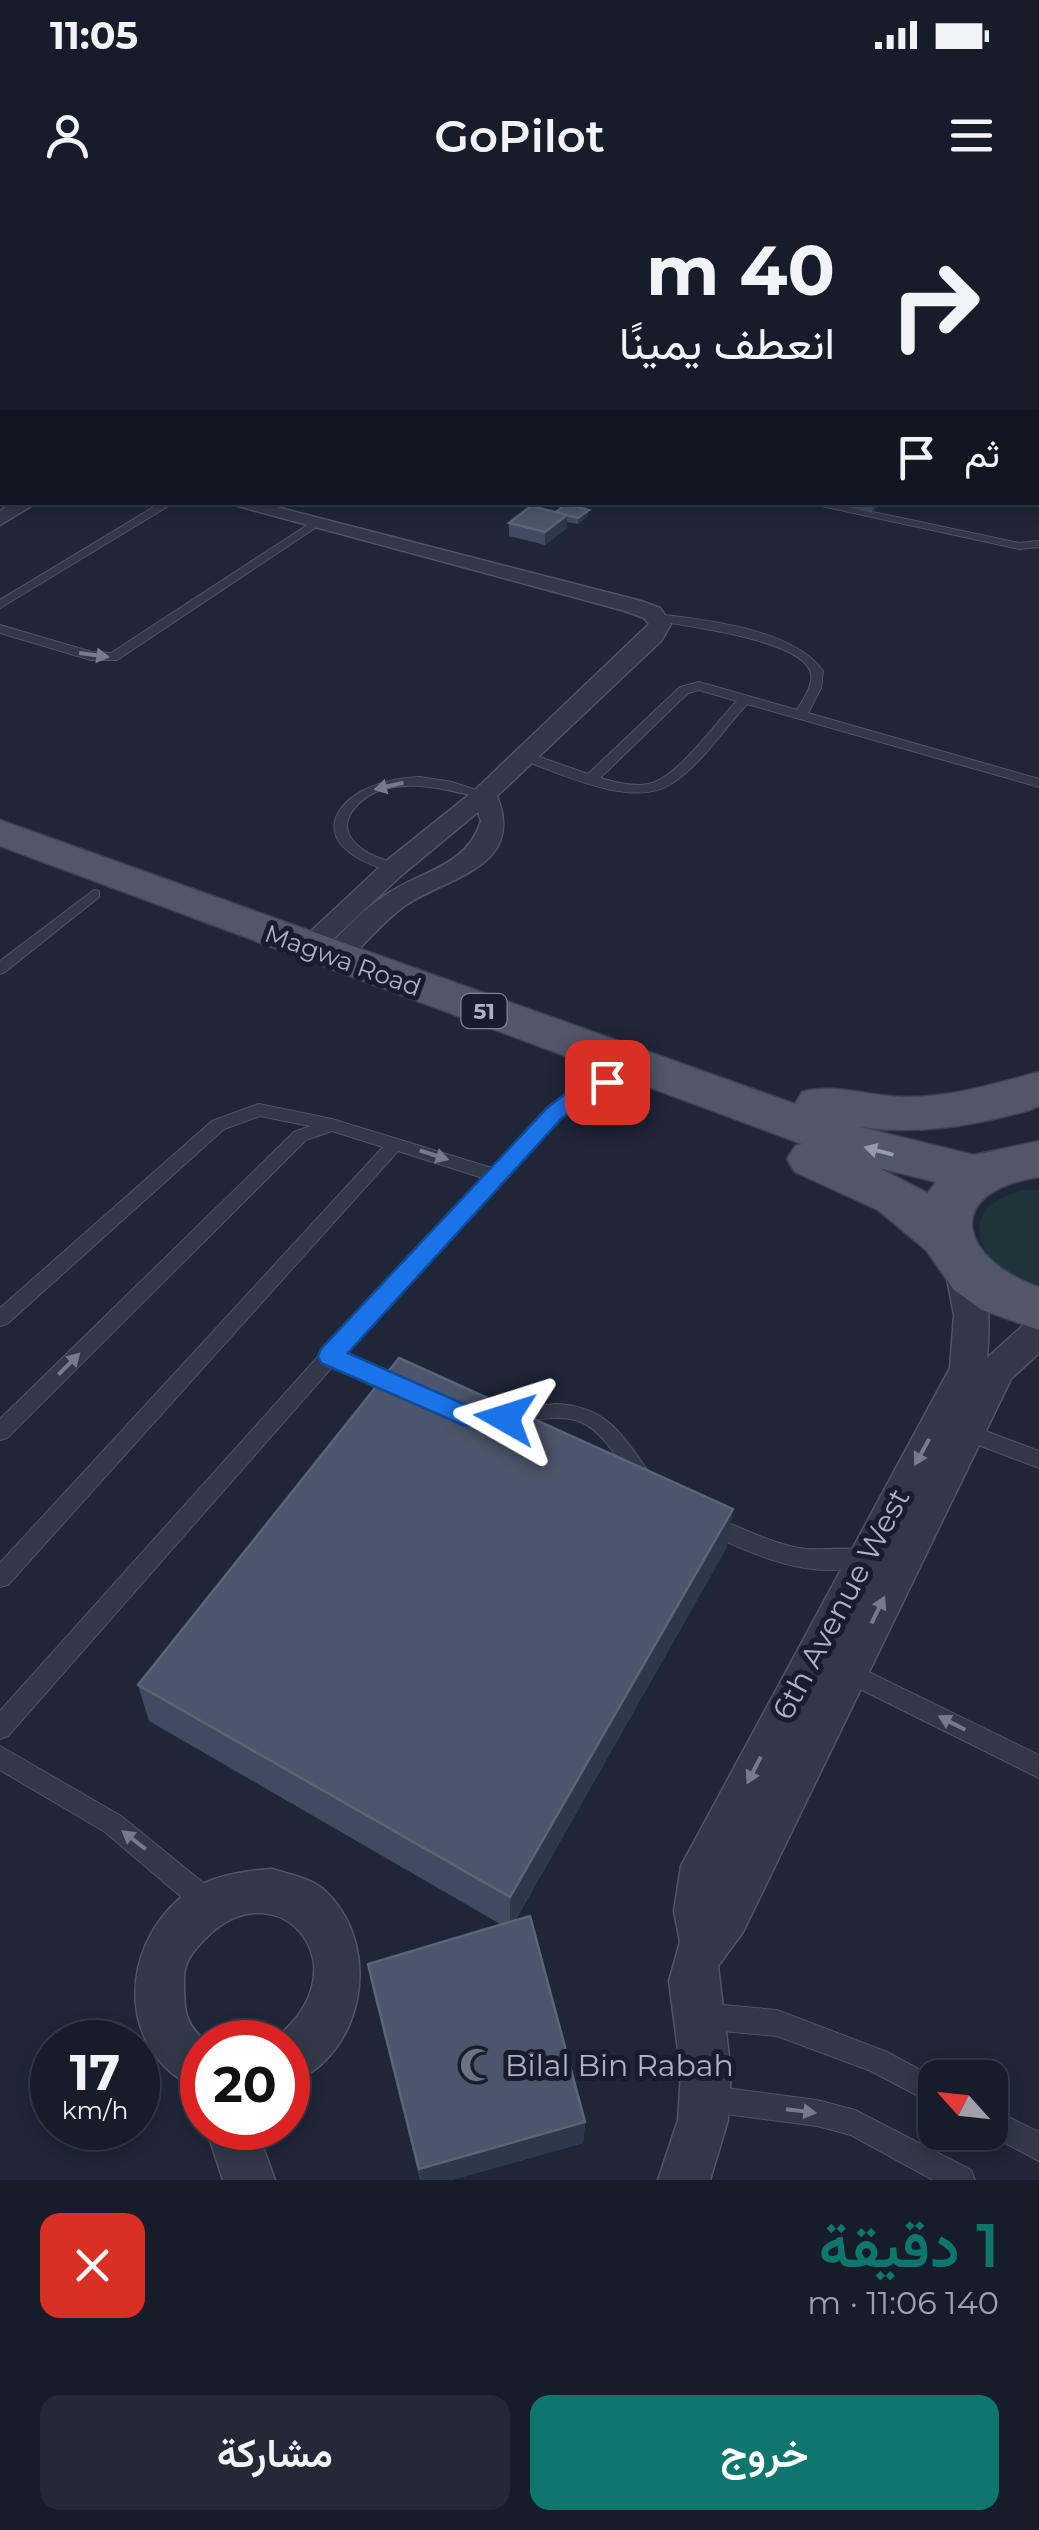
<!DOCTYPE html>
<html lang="ar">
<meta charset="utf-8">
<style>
body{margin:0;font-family:Montserrat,Vazirmatn,sans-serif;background:#232936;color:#f1f3f6;direction:rtl;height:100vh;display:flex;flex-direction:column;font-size:38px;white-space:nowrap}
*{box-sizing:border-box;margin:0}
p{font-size:32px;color:#9ea1a8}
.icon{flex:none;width:55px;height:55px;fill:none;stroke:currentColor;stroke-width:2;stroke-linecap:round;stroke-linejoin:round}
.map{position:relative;height:1980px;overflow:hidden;direction:ltr}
.details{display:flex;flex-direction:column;background:#161c2a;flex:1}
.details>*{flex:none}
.top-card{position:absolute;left:0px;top:0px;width:1040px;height:305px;box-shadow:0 5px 15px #0003,0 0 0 2px #353a47;direction:rtl;background:#161c2a;color:#f1f3f6;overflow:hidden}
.needle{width:65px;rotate:297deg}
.controls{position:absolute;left:918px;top:1860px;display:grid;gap:20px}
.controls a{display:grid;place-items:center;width:90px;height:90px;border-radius:20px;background:#161c2a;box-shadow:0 5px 15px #0003,0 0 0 2px #353a47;font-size:50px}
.speed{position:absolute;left:30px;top:1820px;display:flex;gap:20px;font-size:50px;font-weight:700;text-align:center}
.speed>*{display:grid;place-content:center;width:130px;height:130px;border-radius:50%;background:#161c2a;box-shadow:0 5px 15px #0003,0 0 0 2px #353a47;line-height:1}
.speed small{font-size:25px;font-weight:400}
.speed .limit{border:15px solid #d22;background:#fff;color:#111}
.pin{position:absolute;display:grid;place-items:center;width:85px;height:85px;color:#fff;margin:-42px;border-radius:20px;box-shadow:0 5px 15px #0006}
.me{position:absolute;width:110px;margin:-55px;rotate:276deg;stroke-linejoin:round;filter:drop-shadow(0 0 8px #0008)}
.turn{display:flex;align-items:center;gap:35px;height:210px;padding:0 40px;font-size:45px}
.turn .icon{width:130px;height:130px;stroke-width:2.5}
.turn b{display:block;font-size:70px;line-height:85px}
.then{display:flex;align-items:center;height:95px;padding:0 40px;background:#0003;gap:20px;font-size:38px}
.round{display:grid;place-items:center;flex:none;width:105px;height:105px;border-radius:20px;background:#232936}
.summary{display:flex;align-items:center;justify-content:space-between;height:170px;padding:0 40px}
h1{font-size:60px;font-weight:600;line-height:75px;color:#0f766e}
.cta{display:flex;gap:20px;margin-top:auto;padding:20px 40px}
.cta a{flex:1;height:115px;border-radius:20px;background:#0f766e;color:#fff;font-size:40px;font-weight:600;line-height:115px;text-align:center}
.cta a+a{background:#232936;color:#f1f3f6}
.status{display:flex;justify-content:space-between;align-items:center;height:70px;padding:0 50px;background:#161c2a;direction:ltr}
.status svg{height:28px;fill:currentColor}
header{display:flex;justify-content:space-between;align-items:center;height:130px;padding:0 40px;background:#161c2a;font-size:45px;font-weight:600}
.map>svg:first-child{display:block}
.green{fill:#1f3339}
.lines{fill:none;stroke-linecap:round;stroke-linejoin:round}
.service-casing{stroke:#4f5566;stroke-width:2}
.minor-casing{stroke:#4f5566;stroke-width:3}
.primary-casing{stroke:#3b4151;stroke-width:3}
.service{fill:#313848;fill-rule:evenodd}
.minor{fill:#313848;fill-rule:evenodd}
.primary{fill:#4f5769;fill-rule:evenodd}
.wall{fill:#414a60}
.shaded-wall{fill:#2e374b}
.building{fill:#4c556b;stroke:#5b6479;stroke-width:2.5}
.oneway{fill:#747b8d}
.oneway2{fill:#949bae}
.route{fill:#1a73e8;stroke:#114b97;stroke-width:2.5}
.labels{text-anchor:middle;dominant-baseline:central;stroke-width:10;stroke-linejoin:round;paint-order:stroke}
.shield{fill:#171d2c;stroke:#7f8597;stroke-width:2.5}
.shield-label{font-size:22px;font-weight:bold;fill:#abb2c5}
.street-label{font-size:25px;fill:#abb2c5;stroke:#171d2c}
.near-street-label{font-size:30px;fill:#abb2c5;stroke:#171d2c}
.near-poi-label{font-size:30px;fill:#abb2c5;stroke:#171d2c;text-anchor:start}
</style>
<div class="status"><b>11:05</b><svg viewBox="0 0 49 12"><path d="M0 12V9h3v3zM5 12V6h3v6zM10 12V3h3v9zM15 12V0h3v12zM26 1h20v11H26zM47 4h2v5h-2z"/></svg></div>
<header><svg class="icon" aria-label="menu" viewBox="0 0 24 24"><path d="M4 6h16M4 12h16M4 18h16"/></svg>GoPilot<svg class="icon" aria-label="person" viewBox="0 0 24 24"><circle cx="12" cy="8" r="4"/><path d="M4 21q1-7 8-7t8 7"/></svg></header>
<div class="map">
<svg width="1039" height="1980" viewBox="0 0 1039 1980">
<rect width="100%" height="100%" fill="#1e2638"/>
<!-- green -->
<path class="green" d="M1031 989 1039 990V1085C975 1068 948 1003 1031 989Z"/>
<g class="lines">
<!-- service casing -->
<g class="service-casing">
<g id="service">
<rect x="0" y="77" width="2" height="5"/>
<path d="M1039 119V126L1038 127V120Z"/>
<path d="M2 131V137L0 138V132Z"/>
<path d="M1038 151 1039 152V158L1038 157Z"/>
<rect x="1038" y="170" width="1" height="6"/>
<rect x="1038" y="190" width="1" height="6"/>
<rect x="0" y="254" width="2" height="6"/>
<path d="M162 302H175L0 408V400Z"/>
<path d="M803 302H826L1019 343 1039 341V347L1019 349Z"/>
<path d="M312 322 321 324 117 460H91L0 433V425L92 452 111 453Z"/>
<path d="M657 414C706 420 793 429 823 471L821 488 808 513 1039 579V587L747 504C723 530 702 564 671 584 632 609 560 573 520 559V553L525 552 588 574 680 487 699 482 797 510C803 500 813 486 811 474 805 439 682 426 653 420L651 418ZM699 490 737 501C716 522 677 579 648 584 632 587 615 582 600 578L688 493Z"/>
<path d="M420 577 452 582 491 595 484 599C445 588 379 570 351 613 345 623 346 633 354 642 367 657 386 658 401 668L394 672C289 644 339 579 420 577Z"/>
<path d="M94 690 99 691V697L5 772 0 774V761Z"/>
<path d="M607 878 615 883 613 887 583 899 550 927 344 1154 408 1183 411 1188 408 1193 401 1196 394 1193 333 1166 8 1536 0 1539V1511L323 1151 483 978 398 951 8 1385 0 1387V1363L383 947 332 931 306 940 7 1238 0 1240V1219L294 932 310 926 260 916 224 929 7 1124 0 1126V1108L212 921 253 906 259 904 332 919 492 968C527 931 557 893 607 878Z"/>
<path d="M556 1204C609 1206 624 1238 652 1277L655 1283 652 1289 645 1291 638 1289C623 1268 606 1233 581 1222 559 1212 524 1223 501 1226L494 1224 491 1218 494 1212 501 1210Z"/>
<path d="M964 1223 1039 1251V1268L957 1237 954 1231 957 1225Z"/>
<path d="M708 1315C739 1326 767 1342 799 1348 821 1352 856 1345 871 1351L875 1357 871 1363C814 1384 752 1354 701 1330L698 1324 701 1318Z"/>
<path d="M848 1462 1039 1555V1578L840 1479 837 1472 840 1465Z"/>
<path d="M0 1546 121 1616 217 1694 220 1703 217 1712 208 1715 199 1712 105 1632 0 1570Z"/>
<path d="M700 1803 777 1810 887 1852 935 1878V1905L871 1871 777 1836 700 1829 691 1825 687 1816 691 1807Z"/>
<path d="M710 1886 817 1900 855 1910 971 1970 975 1980H933L851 1935 817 1926 710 1912 701 1908 697 1899 701 1890Z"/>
<path d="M990 1908 1039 1932V1961L984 1932H990Z"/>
</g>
</g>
<!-- minor casing -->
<g class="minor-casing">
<g id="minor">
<rect x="750" y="0" width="14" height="2"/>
<rect x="1038" y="20" width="1" height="8"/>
<path d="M14 302H38L0 325V311Z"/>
<path d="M223 302H257L641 401 660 408 671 424 661 441 497 596C526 669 447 676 403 707 382 723 364 744 346 763H326L322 757C337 735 362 711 384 696 421 670 466 668 481 621L478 612 403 674 318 753H298L294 747 385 662 475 590 649 424 644 418 625 411Z"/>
<path d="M961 1051 973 1054C990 1085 990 1123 987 1158L1027 1122 1039 1119V1153L1011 1179 743 1732 718 1766 731 1873 728 1920 710 1980H658L678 1920 681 1873 669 1781 680 1742 674 1711 681 1666 950 1168 954 1115 944 1063 949 1054Z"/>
<path d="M272 1669C288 1674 310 1678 323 1689 384 1743 366 1856 288 1884V1842H271C369 1768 279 1668 209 1735 195 1749 183 1761 184 1781 184 1809 184 1824 207 1842H202V1891C117 1856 116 1750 184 1695 208 1676 242 1671 272 1669Z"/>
<path d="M206 1928H256L275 1980H223Z"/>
</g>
</g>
<!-- primary casing -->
<g class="primary-casing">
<path id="primary" d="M0 620 795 904 802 892C834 883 869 896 902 897 951 898 993 884 1039 872V906L1030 910C973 926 919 935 860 927L974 955 1039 941V977C939 993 961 1060 1039 1087V1130L982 1110 954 1090 926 1050 878 1010 795 972 787 959 795 946 802 944 0 646ZM879 968 936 982 928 993Z"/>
</g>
<!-- service -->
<use href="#service" class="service"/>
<!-- minor -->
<use href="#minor" class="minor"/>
<!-- primary -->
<use href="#primary" class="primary"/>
</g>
<!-- wall -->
<g class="wall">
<path d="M118 0H204V2H119Z"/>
<rect x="306" y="0" width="85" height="2"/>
<path d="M491 0H534L529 2H491Z"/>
<path d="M543 0H653V2H538Z"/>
<path d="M684 0H709L705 2Z"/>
<path d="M964 0H1013L1012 2H963Z"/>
<path d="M1019 0H1039V11H1038V2H1018Z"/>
<rect x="1038" y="26" width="1" height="90"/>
<path d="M838 302H882L872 313 838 305Z"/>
<path d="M556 312 588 316 578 324 567 322V328L545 345 509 336V323Z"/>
<path d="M727 1347 515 1721 585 1922 583 1943 452 1980H420L372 1787 368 1764 502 1725 149 1521 138 1485Z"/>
</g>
<!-- shaded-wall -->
<g class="shaded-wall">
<path d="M378 0H391V2H373Z"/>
<path d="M513 0H534L529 2H513Z"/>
<path d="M874 302H882L872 313Z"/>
<path d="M589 310 588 316 578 324V318Z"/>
<path d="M567 315V328L545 345V332Z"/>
<path d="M733 1309 727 1347 510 1729V1697Z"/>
<path d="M585 1922 583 1943 452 1980H421L419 1969Z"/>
</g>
<!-- building -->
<g class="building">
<path d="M150 0H193L188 2H163Z"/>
<path d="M342 0H378L373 2H356Z"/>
<path d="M543 0H578L590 2H538Z"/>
<path d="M2 41V55L0 54V42Z"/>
<rect x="1038" y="47" width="1" height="47"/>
<path d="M0 214H2V228L0 227Z"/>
<path d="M566 304 589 310 578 318 556 312Z"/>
<path d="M531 306 567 315 545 332 509 323Z"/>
<path d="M399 1158 733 1309 510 1697 138 1485Z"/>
<path d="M530 1716 585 1922 419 1969 368 1764Z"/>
</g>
<!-- one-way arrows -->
<defs><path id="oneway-solid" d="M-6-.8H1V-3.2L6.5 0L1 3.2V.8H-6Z" transform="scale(2.5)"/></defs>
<g class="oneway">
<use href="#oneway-solid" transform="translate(94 455) rotate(8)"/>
<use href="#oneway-solid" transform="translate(389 586) rotate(167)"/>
<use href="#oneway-solid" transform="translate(434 955) rotate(18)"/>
<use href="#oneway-solid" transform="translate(69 1164) rotate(-45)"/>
<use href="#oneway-solid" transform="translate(922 1252) rotate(119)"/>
<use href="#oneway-solid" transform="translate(878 1410) rotate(-64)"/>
<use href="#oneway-solid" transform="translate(952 1523) rotate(-153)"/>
<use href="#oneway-solid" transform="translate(754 1570) rotate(117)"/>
<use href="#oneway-solid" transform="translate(134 1640) rotate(-142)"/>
<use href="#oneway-solid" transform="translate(801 1911) rotate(7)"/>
</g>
<use class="oneway2" href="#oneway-solid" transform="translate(879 951) rotate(-165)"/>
<!-- route -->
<path class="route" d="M607 875 615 877 618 882C607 894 578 906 562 918L348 1153 468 1206 514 1210 518 1218 514 1225 465 1226 321 1163 318 1156 321 1149 547 908 570 890Z"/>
<!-- icons -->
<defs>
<g id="mosque-bare" transform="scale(2.7)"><path d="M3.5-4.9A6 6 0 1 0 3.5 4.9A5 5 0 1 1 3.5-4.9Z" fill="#6b7280" stroke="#171d2c" stroke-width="2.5" paint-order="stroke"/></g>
</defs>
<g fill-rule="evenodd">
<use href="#mosque-bare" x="477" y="1865"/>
</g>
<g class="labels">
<!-- shield labels -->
<rect class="shield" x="461.5" y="794" width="45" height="34" rx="8"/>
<g class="shield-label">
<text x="484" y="811">51</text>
</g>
<!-- street labels -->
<g class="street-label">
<text transform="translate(343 760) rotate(20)">Magwa Road</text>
</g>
<!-- near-street labels -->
<g class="near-street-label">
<text transform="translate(841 1404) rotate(-62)">6th Avenue West</text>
</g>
<!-- near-poi labels -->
<g class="near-poi-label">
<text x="505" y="1865">Bilal Bin Rabah</text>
</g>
</g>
</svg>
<div class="controls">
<a><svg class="needle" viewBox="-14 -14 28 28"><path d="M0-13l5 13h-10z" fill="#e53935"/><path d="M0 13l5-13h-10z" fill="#9ea1a8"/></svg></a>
</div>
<div class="speed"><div>17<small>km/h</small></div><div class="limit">20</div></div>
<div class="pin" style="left:607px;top:882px;background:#d93025"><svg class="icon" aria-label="arrive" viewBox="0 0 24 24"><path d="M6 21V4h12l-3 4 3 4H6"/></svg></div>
<svg class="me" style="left:505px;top:1218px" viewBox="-20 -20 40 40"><path d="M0-17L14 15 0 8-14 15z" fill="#1a73e8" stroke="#fff" stroke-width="4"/></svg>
<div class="top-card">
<div class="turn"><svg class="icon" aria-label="right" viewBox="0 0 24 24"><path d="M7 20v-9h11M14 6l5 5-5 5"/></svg><div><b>40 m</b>انعطف يمينًا</div></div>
<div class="then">ثم<svg class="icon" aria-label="arrive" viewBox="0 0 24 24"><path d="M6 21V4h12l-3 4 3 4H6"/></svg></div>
</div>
</div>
<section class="details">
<div class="summary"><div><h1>1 دقيقة</h1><p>140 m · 11:06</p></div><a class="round" style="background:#d93025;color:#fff"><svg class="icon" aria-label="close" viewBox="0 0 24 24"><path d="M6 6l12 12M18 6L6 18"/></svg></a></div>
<div class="cta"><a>خروج</a><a>مشاركة</a></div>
</section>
